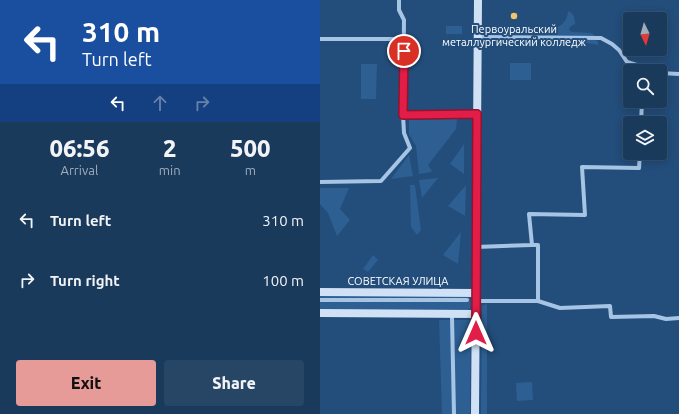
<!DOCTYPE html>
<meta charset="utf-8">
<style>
body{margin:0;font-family:Ubuntu,sans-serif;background:#274565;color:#f1f3f6;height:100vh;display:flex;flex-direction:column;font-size:15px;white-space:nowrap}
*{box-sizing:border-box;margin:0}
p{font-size:13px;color:#9fadbb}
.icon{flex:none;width:22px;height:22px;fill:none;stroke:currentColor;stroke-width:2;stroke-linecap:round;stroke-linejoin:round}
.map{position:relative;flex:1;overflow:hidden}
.sheet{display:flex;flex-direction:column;background:#1a3a5c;width:320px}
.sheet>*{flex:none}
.banner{background:#1a4fa0;color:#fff;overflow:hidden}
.needle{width:26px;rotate:175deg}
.tools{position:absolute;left:303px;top:12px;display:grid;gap:8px}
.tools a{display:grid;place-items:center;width:44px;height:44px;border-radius:4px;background:#1a3a5c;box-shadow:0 2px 10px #0003,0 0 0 1px #385472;font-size:20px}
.pin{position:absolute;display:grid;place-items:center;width:34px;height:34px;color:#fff;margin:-17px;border:2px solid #fff;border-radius:50%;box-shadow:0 1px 4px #0007}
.me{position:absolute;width:44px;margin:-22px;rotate:0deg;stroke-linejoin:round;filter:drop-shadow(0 0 3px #0008)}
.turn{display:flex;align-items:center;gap:14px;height:84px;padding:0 16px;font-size:18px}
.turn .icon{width:52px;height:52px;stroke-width:2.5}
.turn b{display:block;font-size:28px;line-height:34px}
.lanes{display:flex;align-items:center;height:38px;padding:0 16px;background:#0003;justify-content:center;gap:20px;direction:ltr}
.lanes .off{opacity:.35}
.eta{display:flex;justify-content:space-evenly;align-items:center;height:68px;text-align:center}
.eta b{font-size:24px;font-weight:800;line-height:28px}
.cta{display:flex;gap:8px;margin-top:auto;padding:8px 16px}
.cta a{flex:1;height:46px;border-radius:4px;background:#e69b98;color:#111;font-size:16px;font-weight:800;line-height:46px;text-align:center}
.cta a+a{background:#274565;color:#f1f3f6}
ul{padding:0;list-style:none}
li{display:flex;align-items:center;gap:12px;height:60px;padding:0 16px}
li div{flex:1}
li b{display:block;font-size:15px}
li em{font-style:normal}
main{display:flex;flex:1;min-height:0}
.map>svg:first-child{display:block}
.green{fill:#2d5f93}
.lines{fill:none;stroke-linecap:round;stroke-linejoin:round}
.street{stroke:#a6c5e5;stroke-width:4}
.secondary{stroke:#d0e1f5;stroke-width:8}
.route-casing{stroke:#92132f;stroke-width:10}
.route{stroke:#e11d48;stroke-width:7}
.poi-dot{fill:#f0c46a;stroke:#234d7b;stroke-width:1.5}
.labels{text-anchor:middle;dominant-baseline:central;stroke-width:4;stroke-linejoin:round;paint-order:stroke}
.poi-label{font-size:11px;fill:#fff;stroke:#234d7b}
.street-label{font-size:11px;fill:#fff;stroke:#234d7b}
</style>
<main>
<section class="sheet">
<div class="banner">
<div class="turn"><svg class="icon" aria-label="left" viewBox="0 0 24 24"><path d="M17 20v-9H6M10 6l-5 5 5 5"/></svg><div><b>310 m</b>Turn left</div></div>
<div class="lanes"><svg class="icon" aria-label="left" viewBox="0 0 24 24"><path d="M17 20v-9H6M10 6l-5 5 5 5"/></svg><svg class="icon off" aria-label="ahead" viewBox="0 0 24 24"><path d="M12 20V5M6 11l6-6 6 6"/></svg><svg class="icon off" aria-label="right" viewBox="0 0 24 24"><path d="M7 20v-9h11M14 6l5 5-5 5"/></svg></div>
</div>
<div class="eta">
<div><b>06:56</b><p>Arrival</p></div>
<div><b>2</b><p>min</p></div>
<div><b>500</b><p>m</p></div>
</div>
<ul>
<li><svg class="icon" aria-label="left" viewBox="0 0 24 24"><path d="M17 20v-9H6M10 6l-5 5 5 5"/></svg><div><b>Turn left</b></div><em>310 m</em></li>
<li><svg class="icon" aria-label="right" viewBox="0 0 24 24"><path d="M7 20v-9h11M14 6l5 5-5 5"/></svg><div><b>Turn right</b></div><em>100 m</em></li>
</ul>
<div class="cta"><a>Exit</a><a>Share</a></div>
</section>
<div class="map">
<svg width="359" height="414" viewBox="0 0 359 414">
<rect width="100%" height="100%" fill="#234d7b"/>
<!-- green -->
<g class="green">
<path d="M248 11C254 14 255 17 255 24L250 27 249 30 252 32 272 33 274 35 273 37 227 36 225 35V34L228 32 232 28C241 28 248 20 248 11Z"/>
<rect x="126" y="26" width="16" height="8"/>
<path d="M238 39 263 40 275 39 278 42V45L268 43 248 44 241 42 231 43 223 40Z"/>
<rect x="190" y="63" width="21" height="17"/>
<path d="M41 64H57L56 99H41Z"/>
<path d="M137 119 136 129 108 165 112 171 111 172 99 174 96 146 89 134V120Z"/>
<path d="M144 144V174L130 164Z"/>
<path d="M89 155 93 176 71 179Z"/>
<path d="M118 178 102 198 99 180Z"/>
<path d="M90 185H95L101 230 97 235 91 227Z"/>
<path d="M146 185 145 216 128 206Z"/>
<path d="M0 188H29L20 209 30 220 17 236 8 213 0 204Z"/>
<path d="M141 232 138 264 123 255Z"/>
<path d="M53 255 58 260 48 272 43 269Z"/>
<path d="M37 274 49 284 26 285Z"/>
<path d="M94 295 149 297C151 301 151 305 150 309L147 310H0V296Z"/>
<path d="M167 304V414H161L162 307 163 305Z"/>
<path d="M119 320H151L150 414H122Z"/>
<path d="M212 382 213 400 197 401 196 383Z"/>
</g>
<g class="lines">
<!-- street -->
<g class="street">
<path d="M158 37 281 38 292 44 299 50 307 62 336 71"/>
<path d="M0 39H84"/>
<path d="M340 73 359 74"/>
<path d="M83 115 157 114"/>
<path d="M321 123 322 101"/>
<path d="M0 182 61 181 90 148 84 133 83 115 84 20 79 10V0"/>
<path d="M212 245H218V301"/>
<path d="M156 247 212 245 209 214 265 215 262 167 319 168 320 153"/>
<path d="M0 300H147"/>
<path d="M156 301H218L240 308 290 306 291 317 334 316 346 319 359 318"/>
<path d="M132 317 134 414"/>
</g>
<!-- secondary -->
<g class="secondary">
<path d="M0 292 156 293"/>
<path d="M0 313 156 314"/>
<path d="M155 414 158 0"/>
</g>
</g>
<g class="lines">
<!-- route casing -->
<g class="route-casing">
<path id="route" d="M84 51 83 115 157 114 156 333"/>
</g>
<!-- route -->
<use href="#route" class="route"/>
</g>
<!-- markers -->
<circle class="poi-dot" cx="194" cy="16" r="4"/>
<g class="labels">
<!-- poi labels -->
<g class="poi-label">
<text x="194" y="29">Первоуральский<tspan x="194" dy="13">металлургический колледж</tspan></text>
</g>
<!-- street labels -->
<g class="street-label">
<text x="78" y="281">СОВЕТСКАЯ УЛИЦА</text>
</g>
</g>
</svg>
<div class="tools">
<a><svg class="needle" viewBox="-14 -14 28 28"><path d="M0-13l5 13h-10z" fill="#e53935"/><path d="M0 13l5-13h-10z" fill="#9fadbb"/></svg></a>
<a><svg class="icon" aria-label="search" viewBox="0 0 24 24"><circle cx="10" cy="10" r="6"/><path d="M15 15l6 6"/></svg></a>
<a><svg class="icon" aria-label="layers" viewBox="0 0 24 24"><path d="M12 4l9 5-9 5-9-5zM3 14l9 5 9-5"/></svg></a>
</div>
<div class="pin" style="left:84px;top:51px;background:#d93025"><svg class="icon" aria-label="arrive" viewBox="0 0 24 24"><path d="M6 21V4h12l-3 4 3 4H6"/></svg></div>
<svg class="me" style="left:156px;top:333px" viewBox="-20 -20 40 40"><path d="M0-17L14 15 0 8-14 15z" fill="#e11d48" stroke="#fff" stroke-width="4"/></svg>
</div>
</main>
